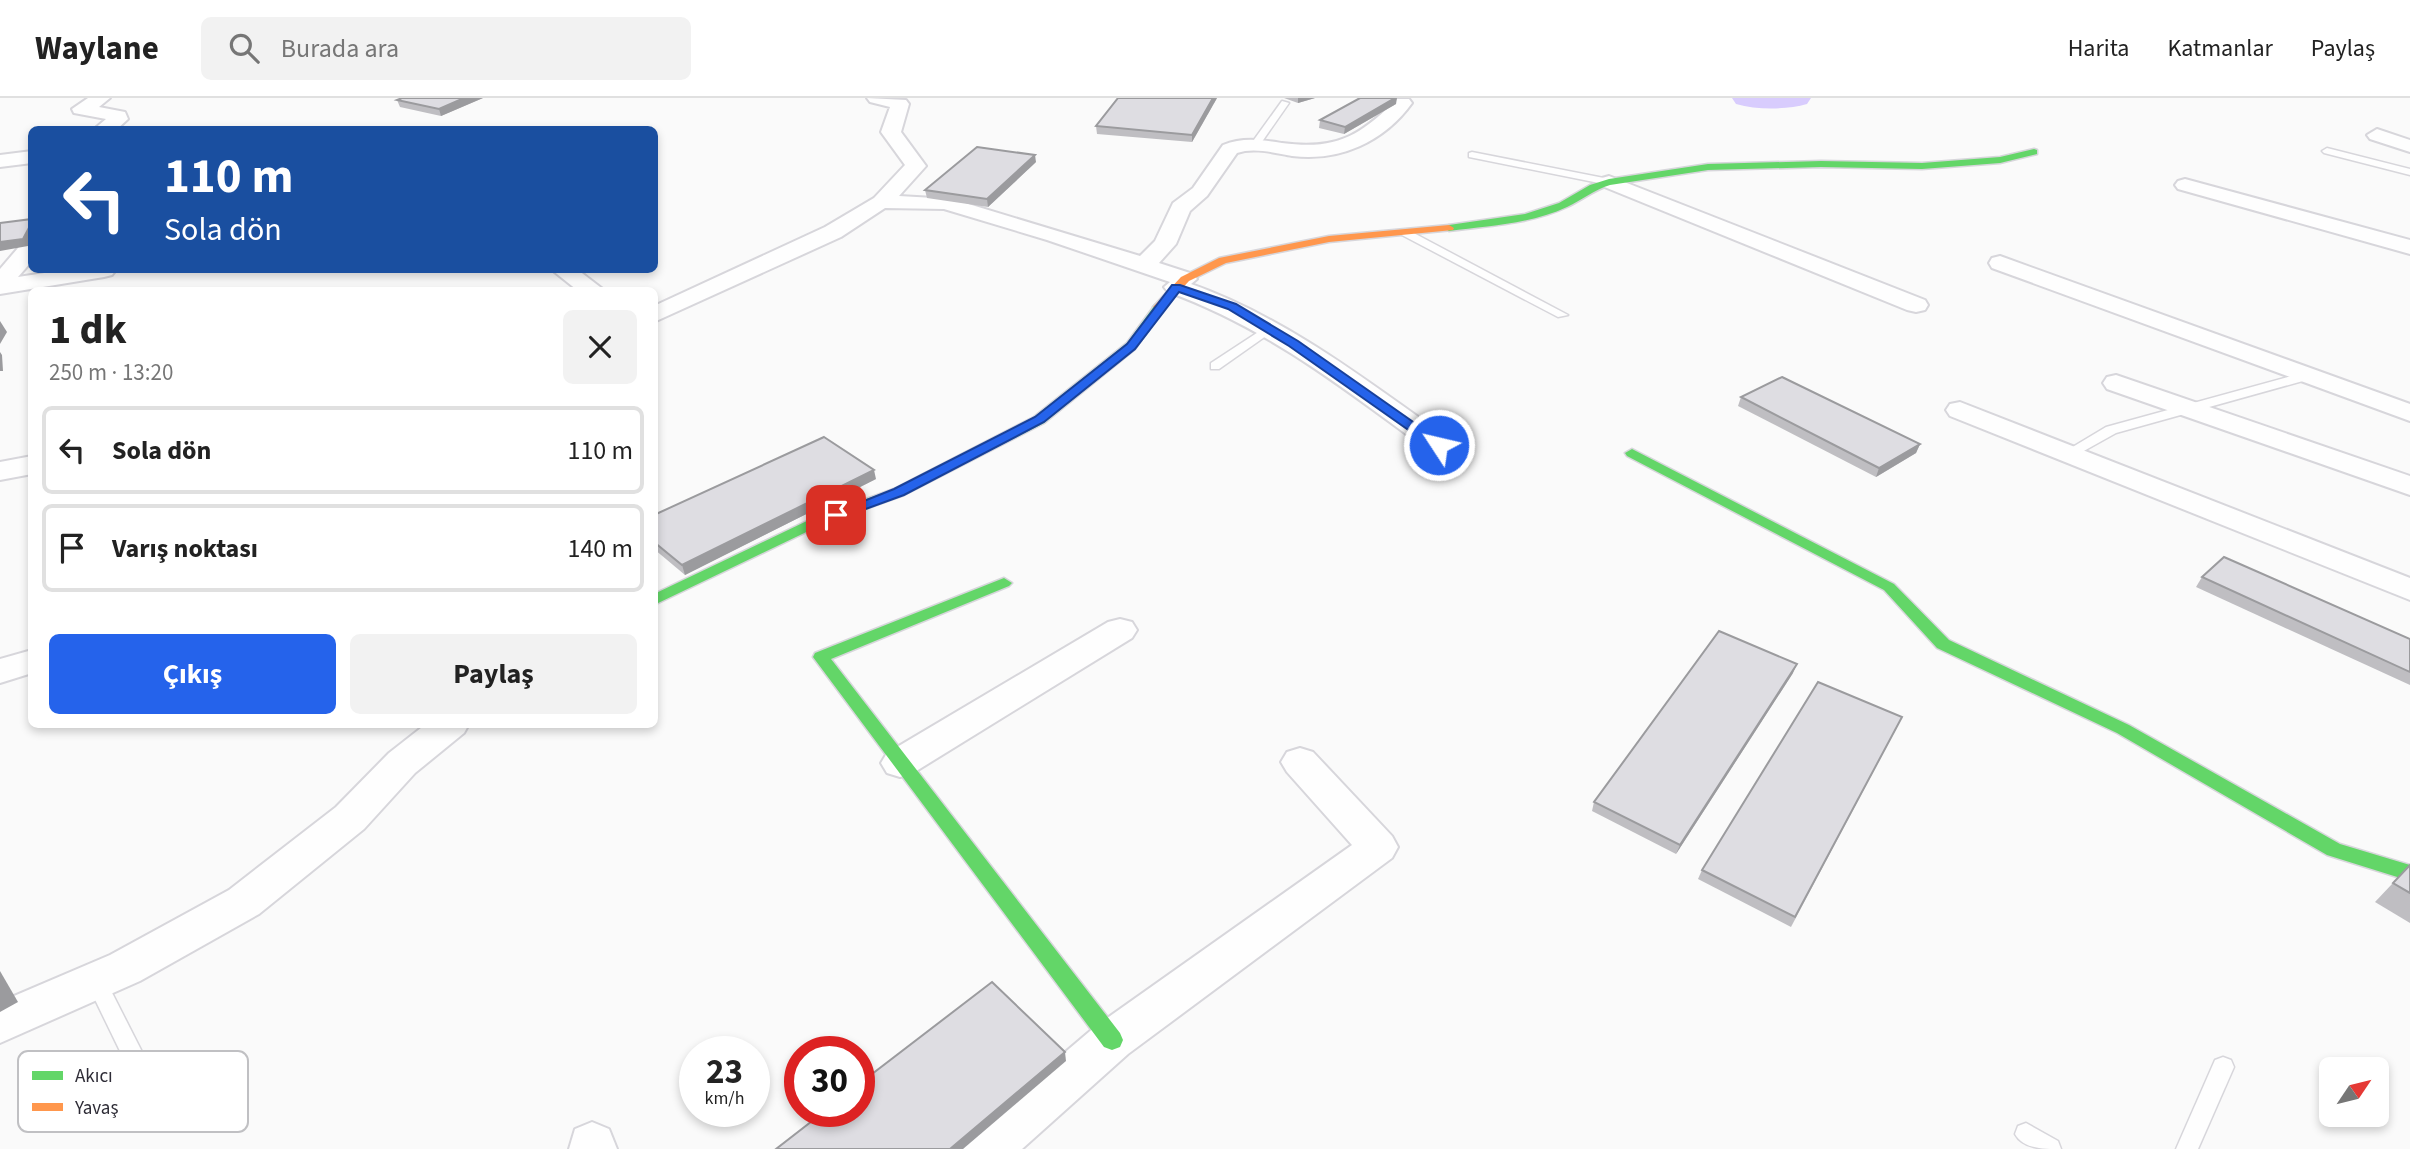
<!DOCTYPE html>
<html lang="tr">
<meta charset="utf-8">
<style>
body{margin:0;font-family:"Source Sans 3",sans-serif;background:#f2f2f2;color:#222;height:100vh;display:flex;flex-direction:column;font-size:26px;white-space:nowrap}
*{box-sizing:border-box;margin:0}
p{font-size:23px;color:#767676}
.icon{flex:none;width:38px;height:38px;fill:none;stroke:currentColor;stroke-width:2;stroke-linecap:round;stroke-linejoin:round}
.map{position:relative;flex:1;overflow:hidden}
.sheet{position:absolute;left:28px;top:189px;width:630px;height:441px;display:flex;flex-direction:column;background:#fff;border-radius:10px;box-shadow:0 4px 10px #0003}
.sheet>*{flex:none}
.guide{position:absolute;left:28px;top:28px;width:630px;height:147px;border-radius:10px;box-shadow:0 4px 10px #0003;background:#1a4fa0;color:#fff;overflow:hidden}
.needle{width:46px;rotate:55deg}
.tools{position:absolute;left:2319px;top:959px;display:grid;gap:14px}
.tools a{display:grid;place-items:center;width:70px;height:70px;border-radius:10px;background:#fff;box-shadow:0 4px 10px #0003;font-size:35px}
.speed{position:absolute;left:679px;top:938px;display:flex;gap:14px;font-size:35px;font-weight:700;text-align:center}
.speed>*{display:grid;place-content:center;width:91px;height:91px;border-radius:50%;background:#fff;box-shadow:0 4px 10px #0003;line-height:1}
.speed small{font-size:18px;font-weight:400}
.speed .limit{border:10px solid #d22;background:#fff;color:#111}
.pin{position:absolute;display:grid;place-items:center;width:60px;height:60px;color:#fff;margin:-30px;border-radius:14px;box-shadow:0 4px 10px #0006}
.me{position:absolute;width:77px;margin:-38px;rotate:305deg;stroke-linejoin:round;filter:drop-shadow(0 0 5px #0008)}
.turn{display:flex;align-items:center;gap:24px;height:147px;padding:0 21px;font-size:32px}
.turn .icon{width:91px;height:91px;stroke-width:2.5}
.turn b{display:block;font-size:49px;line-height:60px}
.round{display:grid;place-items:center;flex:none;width:74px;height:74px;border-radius:10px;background:#f2f2f2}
.headline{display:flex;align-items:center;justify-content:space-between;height:119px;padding:0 21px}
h1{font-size:42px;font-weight:700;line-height:52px}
.primary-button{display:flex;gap:14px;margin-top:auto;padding:14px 21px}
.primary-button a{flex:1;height:80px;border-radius:10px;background:#2563eb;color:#fff;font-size:28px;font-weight:700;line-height:80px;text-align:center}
.primary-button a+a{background:#f2f2f2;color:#222}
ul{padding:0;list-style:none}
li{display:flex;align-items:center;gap:21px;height:88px;margin:0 14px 10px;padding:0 7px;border:4px solid #e0e0e0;border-radius:10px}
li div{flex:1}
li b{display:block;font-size:26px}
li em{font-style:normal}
header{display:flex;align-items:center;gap:42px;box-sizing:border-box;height:98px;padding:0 35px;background:#fff;border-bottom:2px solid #e0e0e0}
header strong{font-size:33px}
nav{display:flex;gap:38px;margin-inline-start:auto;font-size:24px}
.search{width:490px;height:63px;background:#f2f2f2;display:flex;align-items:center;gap:18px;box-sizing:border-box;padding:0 24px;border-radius:10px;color:#767676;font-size:26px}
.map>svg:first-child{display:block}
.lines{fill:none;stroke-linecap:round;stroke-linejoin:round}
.river{fill:#d8ccfd;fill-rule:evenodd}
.lane-casing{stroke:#d7d6db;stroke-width:3}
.street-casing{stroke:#d7d6db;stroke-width:4}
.fast-casing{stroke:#d7d6db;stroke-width:3}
.slow-casing{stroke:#d7d6db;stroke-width:3}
.lane{fill:#fefefe;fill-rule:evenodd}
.street{fill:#fefefe;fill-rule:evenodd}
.fast{fill:#63d668;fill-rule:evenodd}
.slow{fill:#ff974d;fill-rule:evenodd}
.wall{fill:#bfbec2}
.shaded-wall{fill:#9b9b9e}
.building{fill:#dedde2;stroke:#9b9b9e;stroke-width:2}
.route{fill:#2563eb;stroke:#184099;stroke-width:2}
.key{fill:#fff;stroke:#c0c0c3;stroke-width:2}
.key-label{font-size:19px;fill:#2e2c36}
</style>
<header>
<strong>Waylane</strong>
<div class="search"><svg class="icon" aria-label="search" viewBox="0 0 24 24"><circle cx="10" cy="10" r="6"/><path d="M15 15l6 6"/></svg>Burada ara</div>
<nav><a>Harita</a><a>Katmanlar</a><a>Paylaş</a></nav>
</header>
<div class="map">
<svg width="2410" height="1051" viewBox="0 0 2410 1051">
<rect width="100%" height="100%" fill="#fafafa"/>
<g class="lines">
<!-- river -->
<path class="river" d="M1732 0H1811L1807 6C1786 12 1757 12 1736 6Z"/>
<!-- lane casing -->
<g class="lane-casing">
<g id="lane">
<path d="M1282 3 1289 5 1259 48H1253L1251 46Z"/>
<path d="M2327 50 2410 71V77L2324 55 2322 53Z"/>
<path d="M1472 54 1609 81 1614 84 1609 87 1469 59V55Z"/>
<path d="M1400 132H1408L1568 217 1558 219 1400 136Z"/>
<path d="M1269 227 1273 229V233L1219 271H1211V265Z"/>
<path d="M2306 274 2312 278 2310 281 2116 335 2073 359H2063L2061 356 2106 329Z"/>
<path d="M96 874 103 877 169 1007 172 1014 169 1021 161 1024 153 1021 86 883 89 877Z"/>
<path d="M2223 959 2231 962 2234 969 2198 1051H2176L2215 962Z"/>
<path d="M2026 1025 2058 1043 2061 1051C2044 1051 2023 1051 2015 1036L2018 1028Z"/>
</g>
</g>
<!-- street casing -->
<g class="street-casing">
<g id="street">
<path d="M88 0H110L99 9 125 14 128 21 116 32H93L106 21 74 15 72 11Z"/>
<path d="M867 0 906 2 909 6 901 34 926 68 899 98 952 101 1140 158 1155 143 1173 105 1193 90 1223 47C1243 39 1261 42 1282 45 1336 52 1359 39 1397 1H1409L1412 5C1384 44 1339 64 1292 58 1274 55 1254 49 1237 55L1207 98 1190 113 1176 146 1159 165 1193 176 1197 181 1191 186C1287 220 1367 283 1449 341L1453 347 1449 353 1439 355 1429 353C1346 292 1266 229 1168 194L1164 189 1170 184 1047 142 944 111 885 110 841 139 654 224V208L825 129 874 100 905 67 881 34 890 9 870 4Z"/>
<path d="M2377 31 2410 42V54L2370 41 2367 37Z"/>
<path d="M32 53V65L0 69V57Z"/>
<path d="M1609 78 1925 202 1928 207 1925 212 1916 214 1907 212 1602 88 1599 84 1602 80Z"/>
<path d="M2185 81 2410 142V156L2178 91 2175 87 2178 83Z"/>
<path d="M32 141V163L18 179 64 172H116L112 177 104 179 0 196V171L24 143Z"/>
<path d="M2000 158 2410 306V323L1992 170 1989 165 1992 160Z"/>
<path d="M552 172H578L604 192H577Z"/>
<path d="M2116 277 2410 378V397L2107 291 2103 285 2107 279Z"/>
<path d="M1960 304 2410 480V502L1950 318 1946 312 1950 306Z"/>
<path d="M32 358V376L0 382V364Z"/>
<path d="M1120 521 1132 524 1137 532 1132 540 913 675 900 679 887 675 881 665 887 655 1108 524Z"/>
<path d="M32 552V575L0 585V561Z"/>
<path d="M426 626H469L464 635 415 675 364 731 259 816 140 883 0 945V904L110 857 229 792 336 709 389 655Z"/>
<path d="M1300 650 1313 654 1392 738 1398 749 1392 760 1128 956 1022 1051H963L970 1035 1096 928 1352 747 1287 674 1281 664 1287 654Z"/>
<path d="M592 1024 609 1031 617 1051H569L575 1031Z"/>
</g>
</g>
<!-- fast casing -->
<g class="fast-casing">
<g id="fast">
<path d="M2034 51 2037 52V56L2000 65 1922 71 1821 69 1708 72 1610 87C1594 92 1582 102 1567 109 1531 126 1488 128 1449 133L1444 130 1449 127 1525 116 1559 105 1590 87 1609 81 1708 66 1821 63 1922 65 2000 59Z"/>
<path d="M1159 206 1165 209 1135 251 1044 325 904 397 821 427 654 507V496L811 421 894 391 1034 319 1127 245 1155 207Z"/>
<path d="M1632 351 1894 486 1949 542 2129 627 2340 746 2410 767V783L2327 757 2117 635 1937 550 1884 492 1627 358 1625 355Z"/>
<path d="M1004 480 1012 485 1009 488 831 561 1120 935 1123 942 1120 949 1112 952 1104 949 813 559 815 555Z"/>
</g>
</g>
<!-- slow casing -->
<g class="slow-casing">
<path id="slow" d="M1449 127 1454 130 1453 132 1329 144 1226 165 1189 183 1163 211 1153 209 1181 179 1219 160 1329 138Z"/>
</g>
<!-- lane -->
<use href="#lane" class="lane"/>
<!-- street -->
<use href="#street" class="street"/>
<!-- fast -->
<use href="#fast" class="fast"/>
<!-- slow -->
<use href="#slow" class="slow"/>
</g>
<!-- wall -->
<g class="wall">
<path d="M402 0H483L441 18 400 9 397 2Z"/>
<path d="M1217 0 1192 44 1097 36 1096 28Z"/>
<path d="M1284 0H1315L1298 5Z"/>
<path d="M1396 6 1344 36 1319 30 1320 22Z"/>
<path d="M1036 64 988 109 927 100 925 92Z"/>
<path d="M1741 299 1920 346 1916 355 1876 379 1738 308Z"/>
<path d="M876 381 685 477 654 451V417Z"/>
<path d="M2202 479 2410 541V587L2196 489Z"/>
<path d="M1793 575 1676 756 1592 713 1594 704Z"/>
<path d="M1897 629 1791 829 1698 781 1702 772Z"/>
<path d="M2410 767V825L2375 804Z"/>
</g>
<!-- shaded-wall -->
<g class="shaded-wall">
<path d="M464 0H483L441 18 439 11Z"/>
<path d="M1213 0H1217L1192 44V37Z"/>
<path d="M1298 0H1315L1298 5Z"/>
<path d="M1395 0H1397L1396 6 1344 36 1345 29Z"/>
<path d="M1035 57 1036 64 988 109 987 101Z"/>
<path d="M32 124V142L28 148 0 153V144Z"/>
<path d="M0 223 7 234 0 246Z"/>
<path d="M0 254 2 257 3 273H0Z"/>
<path d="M1920 346 1916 355 1876 379 1879 370Z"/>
<path d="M874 372 876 381 685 477 682 467Z"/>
<path d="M1797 566 1793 575 1676 756 1680 747Z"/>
<path d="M0 873 18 904 0 914Z"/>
<path d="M1065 954 1066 963 963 1051H950Z"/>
</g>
<!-- building -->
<g class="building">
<path d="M402 0H464L439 11 397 2Z"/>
<path d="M1118 0H1213L1192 37 1096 28Z"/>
<path d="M1360 0H1395L1345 29 1320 22Z"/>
<path d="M977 49 1035 57 987 101 925 92Z"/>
<path d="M32 121V124L23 141 0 144V125Z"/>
<path d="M1782 279 1920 346 1879 370 1741 299Z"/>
<path d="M824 339 874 372 682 467 654 444V417Z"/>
<path d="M2224 459 2410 541V574L2202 479Z"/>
<path d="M1719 533 1797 566 1680 747 1594 704Z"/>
<path d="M1818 584 1902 619 1795 819 1702 772Z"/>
<path d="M2410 767V795L2393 785Z"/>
<path d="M992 884 1065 954 950 1051H776L825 1013H859V986Z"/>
</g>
<!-- route -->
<path class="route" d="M1172 187H1180L1236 206 1298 243 1446 347 1444 350H1434L1289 248 1228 211 1179 194 1135 251 1044 324 904 397 841 420 836 421 829 417 894 391 1035 319 1127 246Z"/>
<!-- legend -->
<rect x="18" y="953" width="230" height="81" rx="10" class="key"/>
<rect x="32" y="973" width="31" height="9" fill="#63d668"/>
<rect x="32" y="1005" width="31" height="8" fill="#ff974d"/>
<g class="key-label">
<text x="75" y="984">Akıcı</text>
<text x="75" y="1016">Yavaş</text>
</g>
</svg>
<div class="tools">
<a><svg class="needle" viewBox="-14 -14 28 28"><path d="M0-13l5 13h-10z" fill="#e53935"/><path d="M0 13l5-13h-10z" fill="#767676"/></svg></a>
</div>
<div class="speed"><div>23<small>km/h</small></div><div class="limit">30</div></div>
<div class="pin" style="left:836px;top:417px;background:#d93025"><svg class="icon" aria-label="arrive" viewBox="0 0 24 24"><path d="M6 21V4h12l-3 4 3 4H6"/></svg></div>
<svg class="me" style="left:1439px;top:347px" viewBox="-20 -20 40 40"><circle r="17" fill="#2563eb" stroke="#fff" stroke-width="3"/><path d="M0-11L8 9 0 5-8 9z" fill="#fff"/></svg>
<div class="guide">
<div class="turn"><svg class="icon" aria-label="left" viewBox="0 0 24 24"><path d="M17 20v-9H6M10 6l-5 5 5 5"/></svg><div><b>110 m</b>Sola dön</div></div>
</div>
<section class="sheet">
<div class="headline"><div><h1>1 dk</h1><p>250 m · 13:20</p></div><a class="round"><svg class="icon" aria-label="close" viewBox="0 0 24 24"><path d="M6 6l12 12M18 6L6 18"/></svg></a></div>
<ul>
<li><svg class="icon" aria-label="left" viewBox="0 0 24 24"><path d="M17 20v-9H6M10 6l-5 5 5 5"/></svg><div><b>Sola dön</b></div><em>110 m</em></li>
<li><svg class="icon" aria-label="arrive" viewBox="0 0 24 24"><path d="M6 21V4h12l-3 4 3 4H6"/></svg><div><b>Varış noktası</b></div><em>140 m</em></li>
</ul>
<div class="primary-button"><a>Çıkış</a><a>Paylaş</a></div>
</section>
</div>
